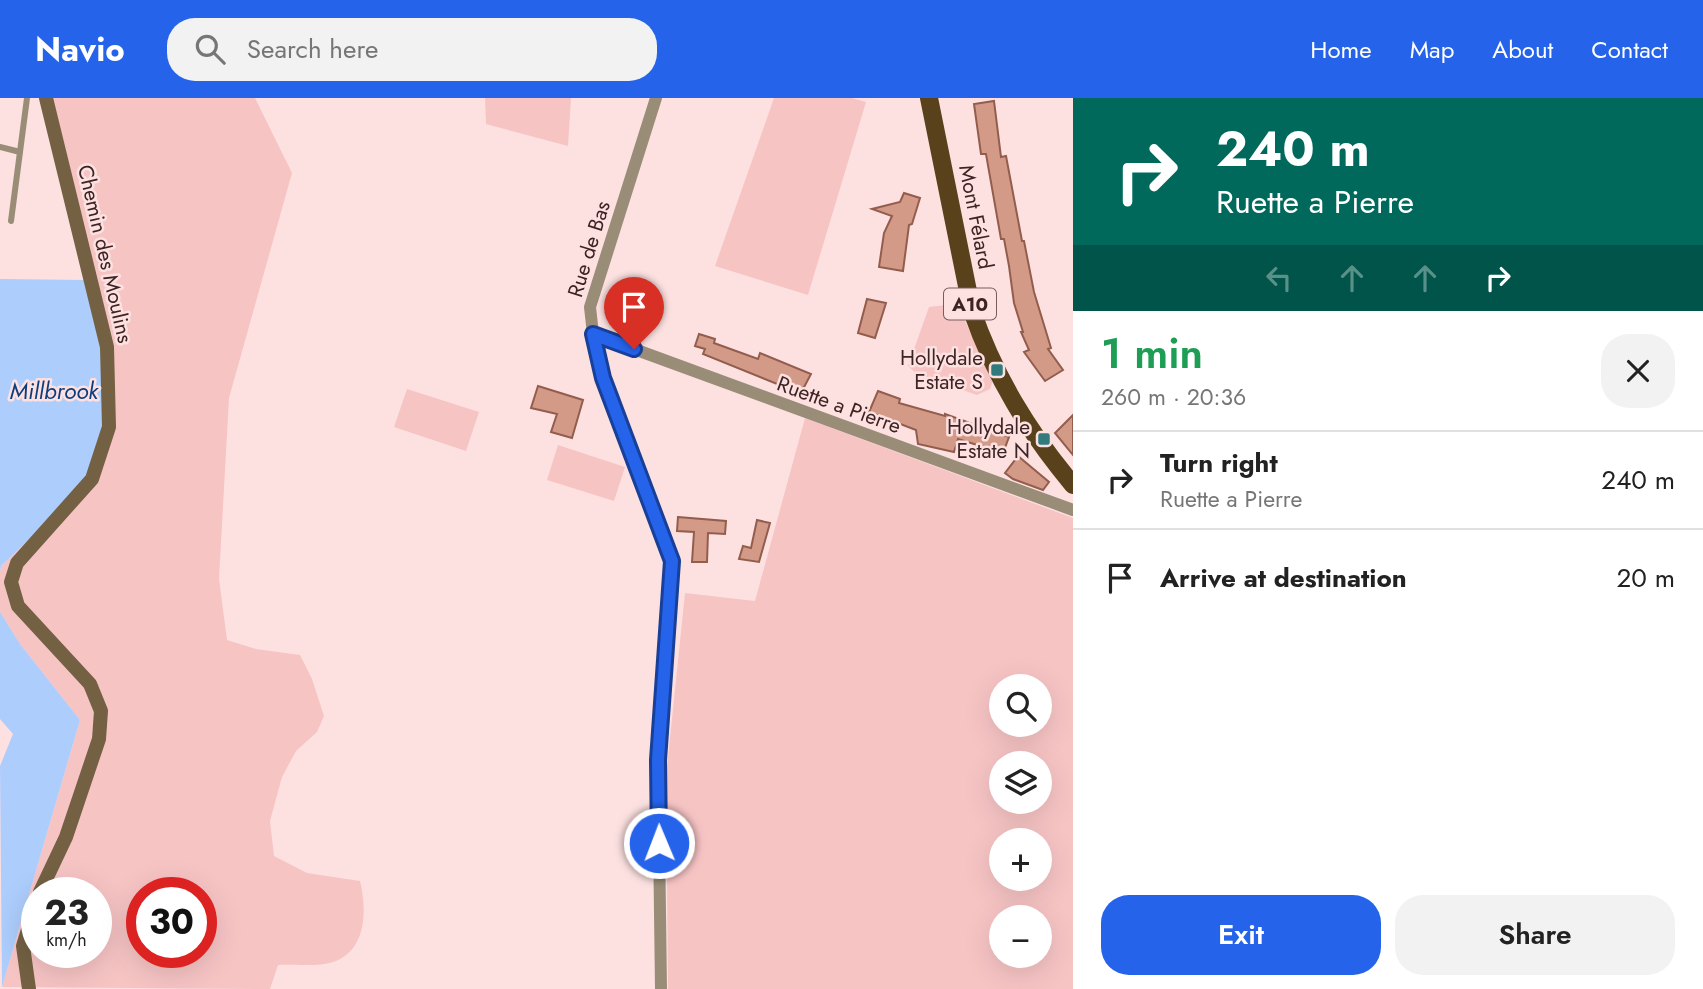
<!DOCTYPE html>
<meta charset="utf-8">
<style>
body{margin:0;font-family:Jost,sans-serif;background:#f2f2f2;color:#222;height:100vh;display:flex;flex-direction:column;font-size:26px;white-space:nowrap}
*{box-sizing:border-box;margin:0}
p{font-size:23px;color:#767676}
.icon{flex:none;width:38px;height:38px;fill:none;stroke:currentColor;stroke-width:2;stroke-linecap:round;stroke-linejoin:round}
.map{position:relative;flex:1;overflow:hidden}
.side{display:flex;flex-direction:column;background:#fff;width:630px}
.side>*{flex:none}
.top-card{background:#00695c;color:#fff;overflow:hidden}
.fabs{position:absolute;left:989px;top:576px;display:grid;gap:14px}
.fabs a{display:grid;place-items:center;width:63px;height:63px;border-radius:50%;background:#fff;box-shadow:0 7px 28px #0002;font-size:35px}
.speed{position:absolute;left:21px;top:779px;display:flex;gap:14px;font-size:35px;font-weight:700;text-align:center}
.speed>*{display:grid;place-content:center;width:91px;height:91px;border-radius:50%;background:#fff;box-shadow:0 7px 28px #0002;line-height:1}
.speed small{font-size:18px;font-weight:400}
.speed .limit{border:10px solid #d22;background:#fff;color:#111}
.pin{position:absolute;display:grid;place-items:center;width:60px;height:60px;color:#fff;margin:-72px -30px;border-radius:50% 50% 50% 0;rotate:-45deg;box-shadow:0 0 7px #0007}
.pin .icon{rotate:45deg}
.me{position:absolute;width:77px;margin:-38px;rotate:359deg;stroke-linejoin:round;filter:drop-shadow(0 0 5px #0008)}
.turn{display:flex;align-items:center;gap:24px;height:147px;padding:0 28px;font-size:32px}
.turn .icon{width:91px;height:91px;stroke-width:2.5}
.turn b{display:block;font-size:49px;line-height:60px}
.lanes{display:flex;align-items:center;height:66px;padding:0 28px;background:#0003;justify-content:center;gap:35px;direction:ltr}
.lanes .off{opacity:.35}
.round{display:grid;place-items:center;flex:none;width:74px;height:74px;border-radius:28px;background:#f2f2f2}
.headline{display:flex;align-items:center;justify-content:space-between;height:119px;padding:0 28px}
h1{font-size:42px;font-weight:600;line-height:52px;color:#1e9e55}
.cta{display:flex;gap:14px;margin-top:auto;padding:14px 28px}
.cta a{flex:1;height:80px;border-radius:28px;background:#2563eb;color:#fff;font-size:28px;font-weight:600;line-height:80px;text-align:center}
.cta a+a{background:#f2f2f2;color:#222}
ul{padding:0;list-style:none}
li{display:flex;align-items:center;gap:21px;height:98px;padding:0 28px;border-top:2px solid #e0e0e0}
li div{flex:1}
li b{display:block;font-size:26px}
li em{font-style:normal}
header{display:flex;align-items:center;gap:42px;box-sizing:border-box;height:98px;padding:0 35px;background:#2563eb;color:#fff}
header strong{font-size:33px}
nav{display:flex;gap:38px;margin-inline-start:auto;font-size:24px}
.search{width:490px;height:63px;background:#f2f2f2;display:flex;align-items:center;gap:18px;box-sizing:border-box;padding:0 24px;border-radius:28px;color:#767676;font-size:26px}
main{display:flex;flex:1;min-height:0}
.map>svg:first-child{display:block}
.green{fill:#f7c4c4;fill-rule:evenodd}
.water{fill:#adcdfc}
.building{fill:#d49a88;stroke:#935d4d;stroke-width:2}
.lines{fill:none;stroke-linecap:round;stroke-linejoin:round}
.lane{stroke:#9a8d78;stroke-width:6}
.street{stroke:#9a8d78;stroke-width:12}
.secondary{stroke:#746143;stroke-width:14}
.primary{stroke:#59421b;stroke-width:18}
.route-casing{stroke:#184099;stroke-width:18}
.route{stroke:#2563eb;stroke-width:12}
.poi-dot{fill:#317b7d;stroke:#fde1e1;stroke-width:2.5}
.labels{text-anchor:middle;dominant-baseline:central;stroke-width:5;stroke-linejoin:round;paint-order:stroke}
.shield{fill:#fde1e1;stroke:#765c5d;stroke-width:2}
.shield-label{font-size:19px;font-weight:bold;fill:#3c2324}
.street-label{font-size:21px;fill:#3c2324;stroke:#fde1e1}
.poi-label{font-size:21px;fill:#3c2324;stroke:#fde1e1;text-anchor:end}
.water-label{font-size:23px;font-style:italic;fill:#0c3d7f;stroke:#fde1e1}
</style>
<header>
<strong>Navio</strong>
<div class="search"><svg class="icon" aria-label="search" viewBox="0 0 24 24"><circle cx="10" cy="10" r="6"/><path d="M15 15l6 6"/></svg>Search here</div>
<nav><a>Home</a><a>Map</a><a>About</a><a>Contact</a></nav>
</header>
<main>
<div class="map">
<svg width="1073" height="891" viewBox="0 0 1073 891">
<rect width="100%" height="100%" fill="#fde1e1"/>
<!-- green -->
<g class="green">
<path d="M46 0H255L292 75 229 300 219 481 227 542 256 551 300 557 312 581 324 618 317 634 296 653 282 679 270 723 274 758 307 775 360 783C367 811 367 853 333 864 320 869 293 866 278 867L270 891 2 889 80 622 20 546 0 514V474L1 468 92 381 107 249ZM37 794H96V854H37ZM142 794H201V854H142Z"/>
<path d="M485 0H571L568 48 486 26Z"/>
<path d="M774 0H852L866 4 808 197 715 168Z"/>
<path d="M962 205 965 223 993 282 990 291 977 297 917 276 908 268 929 209Z"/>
<path d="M407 291 479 314 466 353 394 329Z"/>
<path d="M805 320 1073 420V891H668L666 679 685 495 755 503ZM1001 588H1040V626H1001ZM1001 665H1040V704H1001ZM1001 742H1040V780H1001ZM1001 819H1040V858H1001Z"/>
<path d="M558 347 625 369 614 403 547 382Z"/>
</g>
<!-- water -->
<g class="water">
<path d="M0 181 87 182 107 258 109 329 92 381 1 468 0 474Z"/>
<path d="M0 514 20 546 80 622 2 889 0 668 13 636 0 621Z"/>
</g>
<!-- building -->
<g class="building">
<path d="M994 3 1001 59 1006 58 1022 143H1024L1034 194 1051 250 1048 251 1063 272 1045 283 1024 254 1029 252 1021 234H1023L1014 205 1009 168 1004 141H1001L986 56H981L974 6Z"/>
<path d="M904 95 920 100 912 126 909 127 903 173 879 169 884 135 892 118 872 111 900 104Z"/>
<path d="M867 201 886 205 875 240 858 235Z"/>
<path d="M699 236 715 241 714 245 758 261 760 255 811 276 802 293 788 288 787 290 703 256 705 251 695 248Z"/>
<path d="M538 288 583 302 572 340 551 334 557 316 531 310Z"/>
<path d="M878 293 900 301 899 305 945 318V316L1009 339 1003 355 958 341 954 354 918 346 916 332 869 314Z"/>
<path d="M1073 317V357L1055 335Z"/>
<path d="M1018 358 1049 384 1043 392 1013 381 1005 375Z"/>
<path d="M678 419 726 423 725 436 708 435 707 464H692L694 434 677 433Z"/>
<path d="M757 422 770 425 759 464 739 461 743 448 751 450Z"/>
</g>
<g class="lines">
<!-- lane -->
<g class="lane">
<path d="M0 49 20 54"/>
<path d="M11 123 27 0"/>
</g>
<!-- street -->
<g class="street">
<path d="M656 0 590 209 593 236 603 280 672 463 658 662 661 891"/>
<path d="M593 236 1073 412"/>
</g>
<!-- secondary -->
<g class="secondary">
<path d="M40 794 66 739 99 641 101 613 90 586 18 508 11 484 17 465 92 381 109 329 107 249 46 0"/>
<path d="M29 891 23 848 37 802"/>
</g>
<!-- primary -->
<path class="primary" d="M929 0 972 213C995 279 1028 333 1073 387"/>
</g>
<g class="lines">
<!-- route casing -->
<g class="route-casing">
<path id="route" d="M634 251 593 236 603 280 672 463 658 662 659 745"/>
</g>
<!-- route -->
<use href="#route" class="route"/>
</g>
<!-- markers -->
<g class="poi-dot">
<rect x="990" y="265" width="14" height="14" rx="3.5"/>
<rect x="1037" y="334" width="14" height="14" rx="3.5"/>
</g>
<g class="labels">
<!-- shield labels -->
<rect class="shield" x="944" y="190.5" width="52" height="31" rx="5"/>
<g class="shield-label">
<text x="970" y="206">A10</text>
</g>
<!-- street labels -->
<g class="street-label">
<text transform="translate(976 119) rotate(79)">Mont Félard</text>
<text transform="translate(589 151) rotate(-73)">Rue de Bas</text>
<text transform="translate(105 156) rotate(77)">Chemin des Moulins</text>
<text transform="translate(839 307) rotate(20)">Ruette a Pierre</text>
</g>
<!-- poi labels -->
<g class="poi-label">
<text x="983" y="260">Hollydale<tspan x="983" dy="24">Estate S</tspan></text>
<text x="1030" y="329">Hollydale<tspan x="1030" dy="24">Estate N</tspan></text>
</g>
<!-- water labels -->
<g class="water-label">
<text x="54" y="293">Millbrook</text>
</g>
</g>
</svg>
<div class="fabs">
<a><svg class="icon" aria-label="search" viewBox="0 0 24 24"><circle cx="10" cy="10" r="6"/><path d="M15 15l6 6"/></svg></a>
<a><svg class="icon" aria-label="layers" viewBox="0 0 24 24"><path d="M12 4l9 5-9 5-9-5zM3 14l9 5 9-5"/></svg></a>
<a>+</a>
<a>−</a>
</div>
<div class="speed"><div>23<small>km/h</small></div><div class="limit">30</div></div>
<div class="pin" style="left:634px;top:251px;background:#d93025"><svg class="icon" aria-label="arrive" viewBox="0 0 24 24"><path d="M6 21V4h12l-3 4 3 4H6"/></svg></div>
<svg class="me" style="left:659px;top:745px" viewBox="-20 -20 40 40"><circle r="17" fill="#2563eb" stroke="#fff" stroke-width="3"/><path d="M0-11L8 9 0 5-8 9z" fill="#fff"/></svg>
</div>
<section class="side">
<div class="top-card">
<div class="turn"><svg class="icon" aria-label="right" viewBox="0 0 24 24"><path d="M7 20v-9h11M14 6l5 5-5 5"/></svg><div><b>240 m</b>Ruette a Pierre</div></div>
<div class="lanes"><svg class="icon off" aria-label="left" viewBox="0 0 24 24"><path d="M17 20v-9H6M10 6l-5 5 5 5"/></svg><svg class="icon off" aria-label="ahead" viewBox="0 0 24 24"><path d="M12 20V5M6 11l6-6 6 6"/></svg><svg class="icon off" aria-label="ahead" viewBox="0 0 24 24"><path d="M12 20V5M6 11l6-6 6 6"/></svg><svg class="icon" aria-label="right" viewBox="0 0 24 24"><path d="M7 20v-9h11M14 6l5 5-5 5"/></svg></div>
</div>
<div class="headline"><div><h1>1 min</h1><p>260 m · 20:36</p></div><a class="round"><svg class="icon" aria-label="close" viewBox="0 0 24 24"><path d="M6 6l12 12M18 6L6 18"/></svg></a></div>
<ul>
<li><svg class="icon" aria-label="right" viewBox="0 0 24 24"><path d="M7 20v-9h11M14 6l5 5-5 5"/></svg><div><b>Turn right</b><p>Ruette a Pierre</p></div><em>240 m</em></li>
<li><svg class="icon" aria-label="arrive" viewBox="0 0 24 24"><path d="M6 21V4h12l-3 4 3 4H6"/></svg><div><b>Arrive at destination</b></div><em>20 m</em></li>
</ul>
<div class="cta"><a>Exit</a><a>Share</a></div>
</section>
</main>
